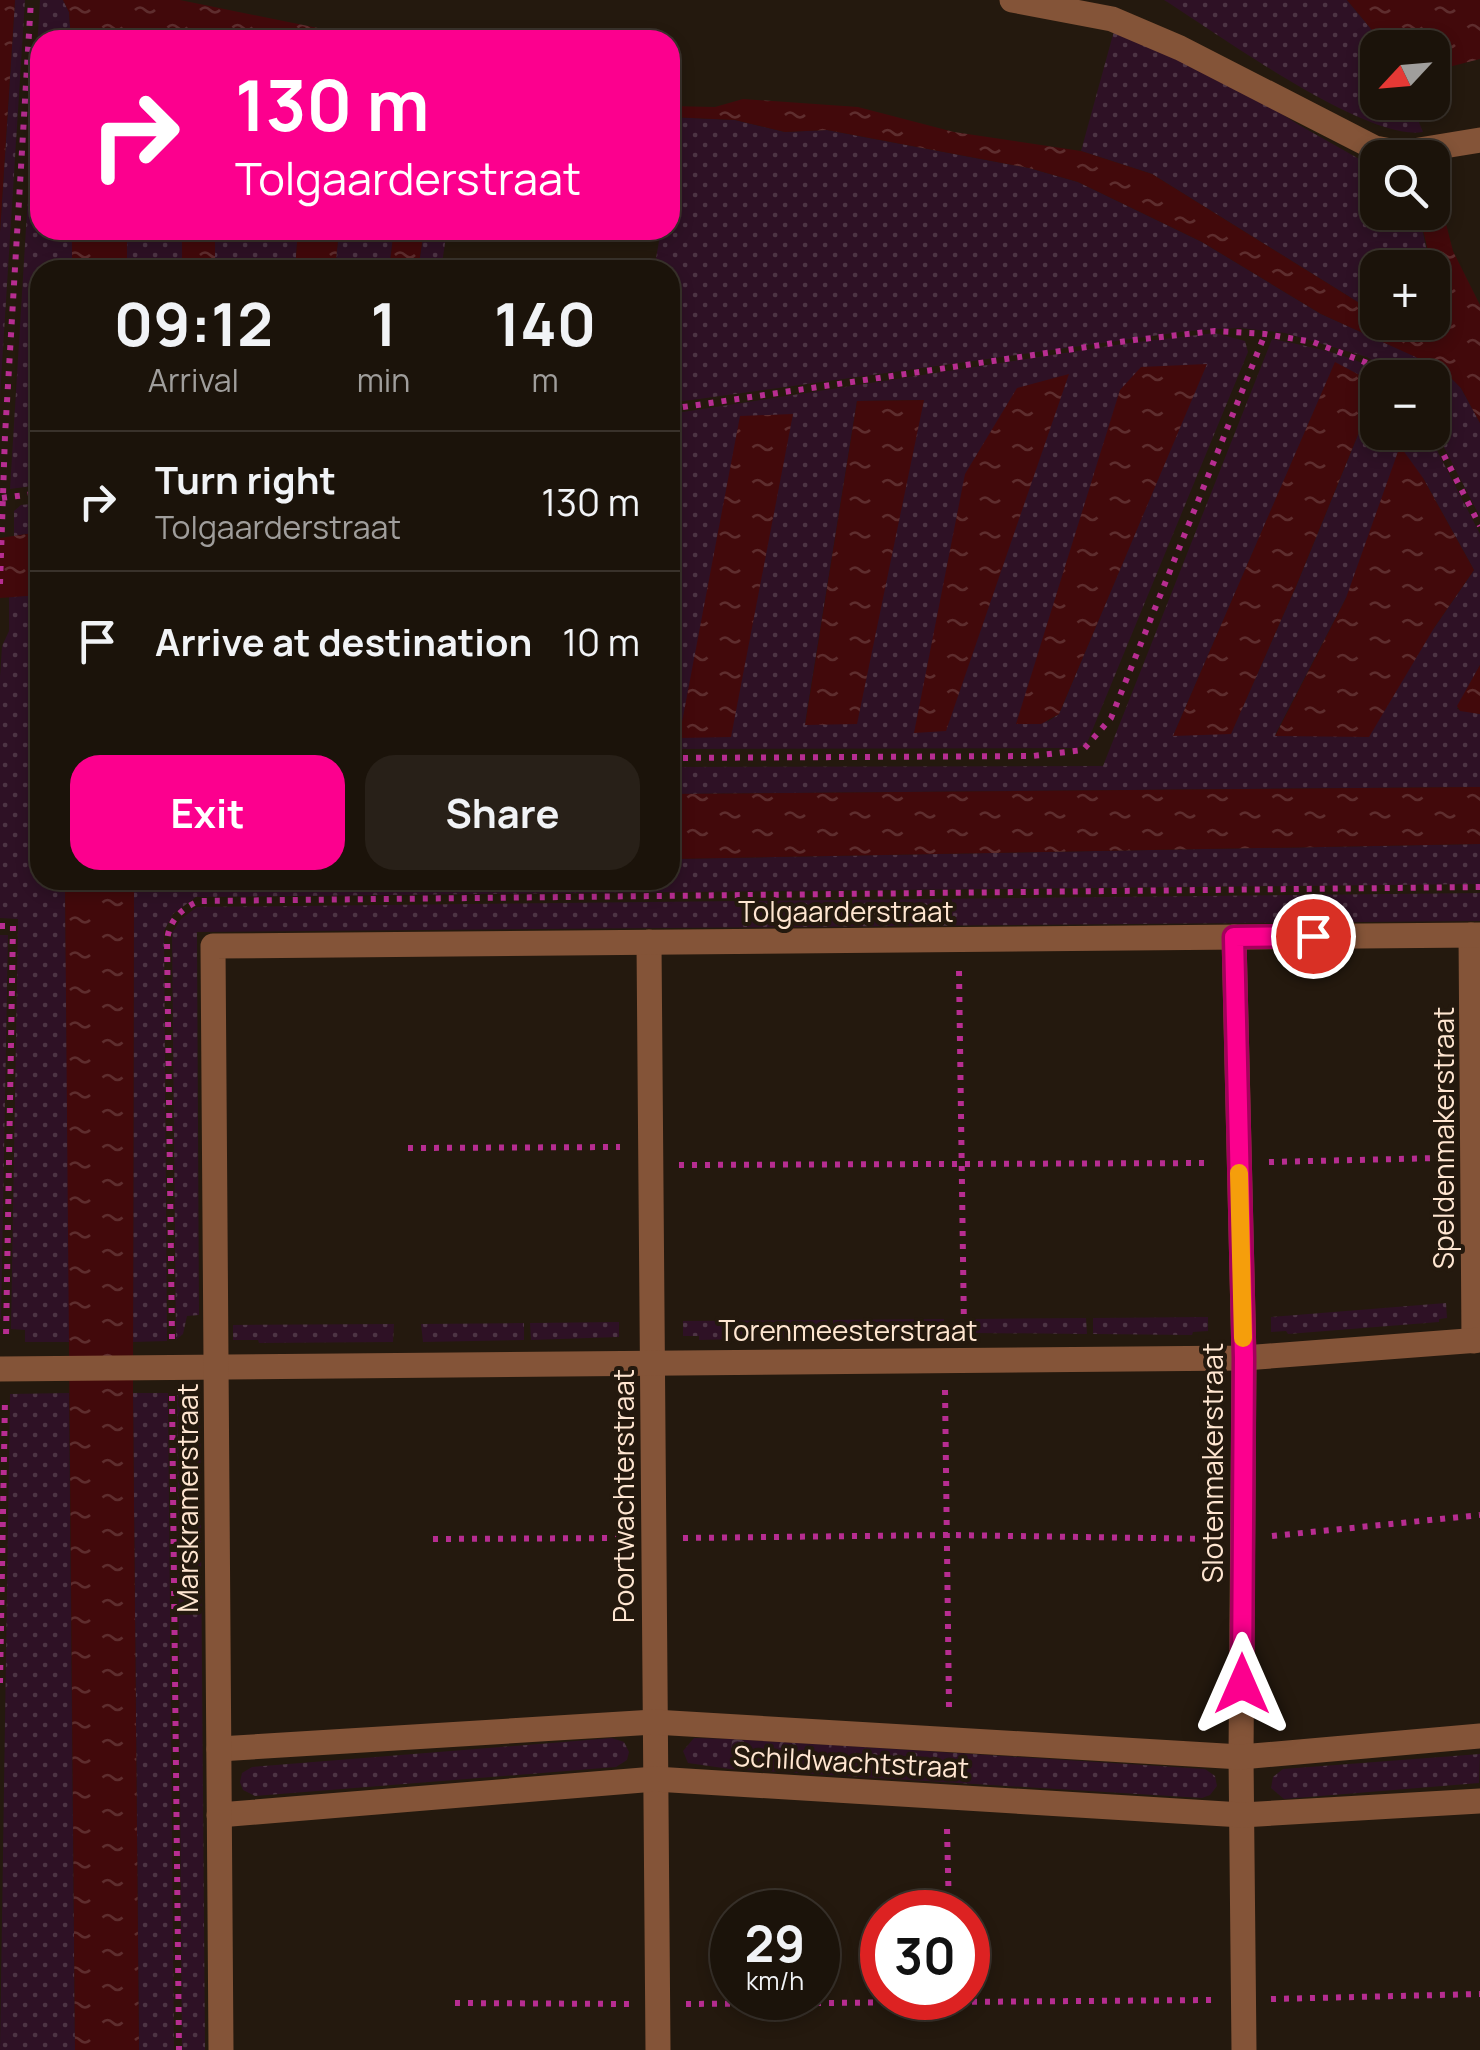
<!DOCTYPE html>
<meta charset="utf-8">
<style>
body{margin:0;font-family:Manrope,sans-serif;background:#282018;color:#f1f3f6;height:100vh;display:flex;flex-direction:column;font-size:38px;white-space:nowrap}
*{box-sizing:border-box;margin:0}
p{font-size:32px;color:#a09e9c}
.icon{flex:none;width:55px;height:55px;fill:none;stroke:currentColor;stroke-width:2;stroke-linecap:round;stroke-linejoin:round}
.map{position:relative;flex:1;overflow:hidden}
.panel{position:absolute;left:30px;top:260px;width:650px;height:630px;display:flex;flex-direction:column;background:#1b130a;border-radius:30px;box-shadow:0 5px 15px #0003,0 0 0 2px #39322b}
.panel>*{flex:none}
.hud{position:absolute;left:30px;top:30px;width:650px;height:210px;border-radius:30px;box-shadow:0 5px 15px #0003,0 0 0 2px #39322b;background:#fc008e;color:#fff;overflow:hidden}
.needle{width:65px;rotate:244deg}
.tools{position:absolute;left:1360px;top:30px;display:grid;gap:20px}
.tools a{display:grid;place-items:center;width:90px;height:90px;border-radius:20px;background:#1b130a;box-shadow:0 5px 15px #0003,0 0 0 2px #39322b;font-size:50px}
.speed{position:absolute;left:710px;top:1890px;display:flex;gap:20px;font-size:50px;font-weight:700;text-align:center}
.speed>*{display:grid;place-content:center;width:130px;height:130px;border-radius:50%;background:#1b130a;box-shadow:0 5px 15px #0003,0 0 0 2px #39322b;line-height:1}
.speed small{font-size:25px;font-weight:400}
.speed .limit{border:15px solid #d22;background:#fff;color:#111}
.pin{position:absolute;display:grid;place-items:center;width:85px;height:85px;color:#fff;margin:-42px;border:5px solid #fff;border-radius:50%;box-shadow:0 2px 10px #0007}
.me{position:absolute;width:110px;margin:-55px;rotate:0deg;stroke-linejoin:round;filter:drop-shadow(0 0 8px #0008)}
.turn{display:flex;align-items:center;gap:35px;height:210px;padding:0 40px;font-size:45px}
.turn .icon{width:130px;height:130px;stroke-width:2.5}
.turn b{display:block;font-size:70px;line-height:85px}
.eta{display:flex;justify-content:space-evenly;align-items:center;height:170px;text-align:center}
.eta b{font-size:60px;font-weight:700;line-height:70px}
.button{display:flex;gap:20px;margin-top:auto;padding:20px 40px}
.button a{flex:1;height:115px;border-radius:30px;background:#fc008e;color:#fff;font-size:40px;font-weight:700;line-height:115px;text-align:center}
.button a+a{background:#282018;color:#f1f3f6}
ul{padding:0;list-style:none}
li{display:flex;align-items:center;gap:30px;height:140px;padding:0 40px;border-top:2px solid #39322b}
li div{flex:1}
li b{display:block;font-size:38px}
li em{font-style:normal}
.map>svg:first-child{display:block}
.grass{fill:url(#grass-dots);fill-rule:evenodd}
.forest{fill:url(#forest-crowns)}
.water{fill:url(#water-ripples)}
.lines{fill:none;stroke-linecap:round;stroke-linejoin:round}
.path{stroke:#b72d91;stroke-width:6;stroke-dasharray:5 8;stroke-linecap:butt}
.minor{stroke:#845438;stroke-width:25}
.route-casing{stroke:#a4005c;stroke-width:25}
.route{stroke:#fc008e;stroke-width:18}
.slow{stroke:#f59e0b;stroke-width:18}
.labels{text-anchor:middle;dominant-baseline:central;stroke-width:8;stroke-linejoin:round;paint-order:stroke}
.street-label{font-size:28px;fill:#ffe6d1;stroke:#24190e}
</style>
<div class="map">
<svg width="1480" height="2050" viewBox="0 0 1480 2050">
<defs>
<pattern id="grass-dots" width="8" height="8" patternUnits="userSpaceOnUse" patternTransform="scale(2.5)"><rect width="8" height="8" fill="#2e1125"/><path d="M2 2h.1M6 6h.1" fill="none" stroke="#4d3444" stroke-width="1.8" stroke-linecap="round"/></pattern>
<pattern id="forest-crowns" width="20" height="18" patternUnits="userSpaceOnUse" patternTransform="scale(2.5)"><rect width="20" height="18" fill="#2e1125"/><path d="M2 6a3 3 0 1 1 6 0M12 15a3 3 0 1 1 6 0" fill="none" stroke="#4d3444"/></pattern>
<pattern id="water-ripples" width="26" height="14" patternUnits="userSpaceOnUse" patternTransform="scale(2.5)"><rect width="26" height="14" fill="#42090b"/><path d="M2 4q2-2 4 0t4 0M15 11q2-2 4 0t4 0" fill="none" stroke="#5e2d2e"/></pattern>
</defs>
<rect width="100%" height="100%" fill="#24190e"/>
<!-- grass -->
<g class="grass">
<path d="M15 0H25L0 396V232Z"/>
<path d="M40 0H63L69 12 71 40H40V230H72V270H40V485L10 489Z"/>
<path d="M1164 0H1347L1386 47 1378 48V102L1411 103 1423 132C1366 142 1217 33 1164 0Z"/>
<path d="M1117 20 1180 48 1299 125 1377 169 1378 212 1419 213 1430 267 1378 268 1377 314 1152 174 1081 151Z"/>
<path d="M670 117 735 120 785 132 827 130 1029 168 1078 182 1202 242 1321 314 1443 369 1461 388 1480 423V517L1433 426 1432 378 1399 377 1367 357 1285 333 1240 328 1188 331 670 403V270H654L661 230H670V183L680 132 670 128Z"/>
<rect x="127" y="230" width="55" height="40"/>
<path d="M215 230H298L295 270H215Z"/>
<path d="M339 230H394L389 270H335Z"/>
<path d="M424 230H447L441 270H418Z"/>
<path d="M1215 333 1245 341 1248 352 1087 743 1077 748 670 749V460L675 431 670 430V414L1129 343ZM1206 364 1059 714 1047 722ZM924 400 805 724 857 401Z"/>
<path d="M1272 339C1312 347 1355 355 1389 377L1378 378V432L1428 433 1480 534V665L1457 709 1480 714V787L670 794V767L1103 766ZM1335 363 1365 378 1375 393 1297 584 1231 733 1174 734ZM1423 478 1474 570 1434 628 1275 735 1346 598Z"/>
<path d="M40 503V532L14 536V511L21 505Z"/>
<path d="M36 594 40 595V880H65L70 1342H25V1330L11 1329 18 919 0 918V677L2 646 9 631V597Z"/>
<path d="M1480 844V884L196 897 173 914 164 931 167 1341 133 1342 134 880H670V859Z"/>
<path d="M1480 893V921L197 932 199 1315 187 1316 183 1334 176 1340 172 933 181 919 197 907Z"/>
<path d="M0 935H8L1 1319H0Z"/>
<path d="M1446 1303 1447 1318 1439 1319V1322L1288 1334 1286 1331 1271 1332V1317Z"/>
<path d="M1208 1317V1331L1193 1332 1192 1335 1093 1334V1318Z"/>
<path d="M1086 1318 1087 1334 974 1333 973 1319Z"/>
<path d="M944 1319 945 1334 941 1336 833 1337V1320Z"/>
<path d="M827 1320V1337L699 1340V1336H683V1321Z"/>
<path d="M619 1322V1337L531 1340 530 1323Z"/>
<path d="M524 1323V1340L423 1342 421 1324Z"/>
<path d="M394 1324 393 1342 259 1343 258 1340H233V1325Z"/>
<path d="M69 1393 75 2050H0L10 1394Z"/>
<path d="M133 1393H168L174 2050H139Z"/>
<path d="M177 1394 188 1407H200L205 2050H182Z"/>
<path d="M612 1738 624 1742 629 1752 627 1760 616 1767 255 1796 243 1790 240 1782 242 1773 252 1767Z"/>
<path d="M694 1738 732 1739 730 1769 688 1763 683 1751Z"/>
<path d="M848 1746 1205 1769 1215 1776 1217 1786 1210 1795 1202 1798 846 1776Z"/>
<path d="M1480 1754 1479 1783 1284 1799 1271 1788 1273 1777 1283 1769Z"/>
</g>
<!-- forest -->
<path class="forest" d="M732 1739 848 1746 846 1776 730 1769Z"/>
<!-- water -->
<g class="water">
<path d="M0 0H15L0 232Z"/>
<path d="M63 0H180L377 40H176V34L129 31 128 40H71L69 12Z"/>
<path d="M1347 0H1480V59L1433 71 1432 48 1386 47Z"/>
<path d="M743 99 858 107 954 132 1081 151 1152 174 1377 314 1378 322 1405 326 1410 323 1432 322V268L1419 213 1432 212 1433 173 1453 251 1480 305V423L1461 388 1442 369 1321 314 1202 242 1078 182 1029 168 827 130 785 132 735 120 670 117V106L715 107Z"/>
<rect x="72" y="230" width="55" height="40"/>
<rect x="182" y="230" width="33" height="40"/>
<path d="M298 230H339L335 270H295Z"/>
<path d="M394 230H424L418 270H389Z"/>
<path d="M1335 362 1365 378 1375 393 1297 584 1231 734 1173 736Z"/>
<path d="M1207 364 1059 714 1041 724H1016L1120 390 1141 367Z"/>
<path d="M1069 374 946 731 914 733 965 474 1017 388Z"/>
<path d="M924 400 857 724 805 725 857 401Z"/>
<path d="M793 414 731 737 679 738 740 416Z"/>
<path d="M1400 446 1423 478 1474 570 1434 628 1369 737 1275 736 1346 598Z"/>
<path d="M40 532V595L0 598V538Z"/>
<path d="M1480 665V714L1460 711 1457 706Z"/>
<path d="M1480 787V844L670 859V794Z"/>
<path d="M65 880H134L133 1393 139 2050H75Z"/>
</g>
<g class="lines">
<!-- path -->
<g class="path">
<path d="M670 409 1134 340 1215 331 1265 334 1313 342 1380 368 1394 378"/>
<path d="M1432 432 1480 526"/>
<path d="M2 498 40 493"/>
<path d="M0 584 5 435 31 0"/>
<path d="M670 758 1033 756 1083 750 1111 718 1265 334"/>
<path d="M0 926H13L6 1337"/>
<path d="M959 971 964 1329"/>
<path d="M408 1148 620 1147"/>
<path d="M1269 1162 1441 1158"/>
<path d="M679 1165 1212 1163"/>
<path d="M172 1339 167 941C169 921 180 909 199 901L1480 887"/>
<path d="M945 1390 949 1708"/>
<path d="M172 1396 179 2050"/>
<path d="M1272 1536 1480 1515"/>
<path d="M683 1538 948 1535 1215 1539"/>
<path d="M433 1539 625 1538"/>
<path d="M0 1683 5 1399"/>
<path d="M947 1829 949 1912"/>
<path d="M1271 1999 1480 1994"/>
<path d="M455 2003 629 2004"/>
<path d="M686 2004 1214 2000"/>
</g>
<!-- minor -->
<g class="minor">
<path d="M1012 0 1112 19 1180 48 1375 148 1401 153 1480 140"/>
<path d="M1471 935 1474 1341"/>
<path d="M1234 937 1244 1358 1241 1757 1244 2050"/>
<path d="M649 942 658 2050"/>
<path d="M0 1369 1244 1358 1480 1340"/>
<path d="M219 1749 654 1722 1241 1757 1480 1736"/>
<path d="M219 1815 655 1779 1242 1815 1480 1801"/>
<path d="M221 2050 213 946 1480 935"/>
</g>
</g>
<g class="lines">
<!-- route casing -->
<g class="route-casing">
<path id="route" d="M1242 1684 1244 1358 1234 937 1313 936"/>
</g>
<!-- route -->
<use href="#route" class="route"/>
<!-- slow -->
<path class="slow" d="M1239 1173 1243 1338"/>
</g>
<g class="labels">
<!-- street labels -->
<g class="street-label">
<text x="846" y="911">Tolgaarderstraat</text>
<text transform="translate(1443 1138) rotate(-90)">Speldenmakerstraat</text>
<text x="848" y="1330">Torenmeesterstraat</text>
<text transform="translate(1212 1463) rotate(-90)">Slotenmakerstraat</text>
<text transform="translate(623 1496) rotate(-90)">Poortwachterstraat</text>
<text transform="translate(187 1498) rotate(-90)">Marskramerstraat</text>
<text transform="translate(851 1761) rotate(3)">Schildwachtstraat</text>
</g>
</g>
</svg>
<div class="tools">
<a><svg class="needle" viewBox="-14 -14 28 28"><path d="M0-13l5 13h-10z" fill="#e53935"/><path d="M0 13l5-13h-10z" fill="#a09e9c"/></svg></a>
<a><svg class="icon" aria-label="search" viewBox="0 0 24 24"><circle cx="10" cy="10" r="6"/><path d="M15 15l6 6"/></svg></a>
<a>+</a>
<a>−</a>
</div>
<div class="speed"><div>29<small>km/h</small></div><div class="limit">30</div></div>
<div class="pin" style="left:1313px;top:936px;background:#d93025"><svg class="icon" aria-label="arrive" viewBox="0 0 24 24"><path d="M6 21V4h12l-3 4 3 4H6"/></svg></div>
<svg class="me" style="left:1242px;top:1684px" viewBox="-20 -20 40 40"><path d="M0-17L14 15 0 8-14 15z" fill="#fc008e" stroke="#fff" stroke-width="4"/></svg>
<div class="hud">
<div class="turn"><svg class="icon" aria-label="right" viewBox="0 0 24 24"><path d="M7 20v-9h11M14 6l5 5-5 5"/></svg><div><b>130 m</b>Tolgaarderstraat</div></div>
</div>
<section class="panel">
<div class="eta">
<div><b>09:12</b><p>Arrival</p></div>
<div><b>1</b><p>min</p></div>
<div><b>140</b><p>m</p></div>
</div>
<ul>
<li><svg class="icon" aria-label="right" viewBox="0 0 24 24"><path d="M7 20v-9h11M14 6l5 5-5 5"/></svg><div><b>Turn right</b><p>Tolgaarderstraat</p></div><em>130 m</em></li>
<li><svg class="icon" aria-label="arrive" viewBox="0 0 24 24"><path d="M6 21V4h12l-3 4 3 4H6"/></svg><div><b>Arrive at destination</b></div><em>10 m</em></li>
</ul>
<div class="button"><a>Exit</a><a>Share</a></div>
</section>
</div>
